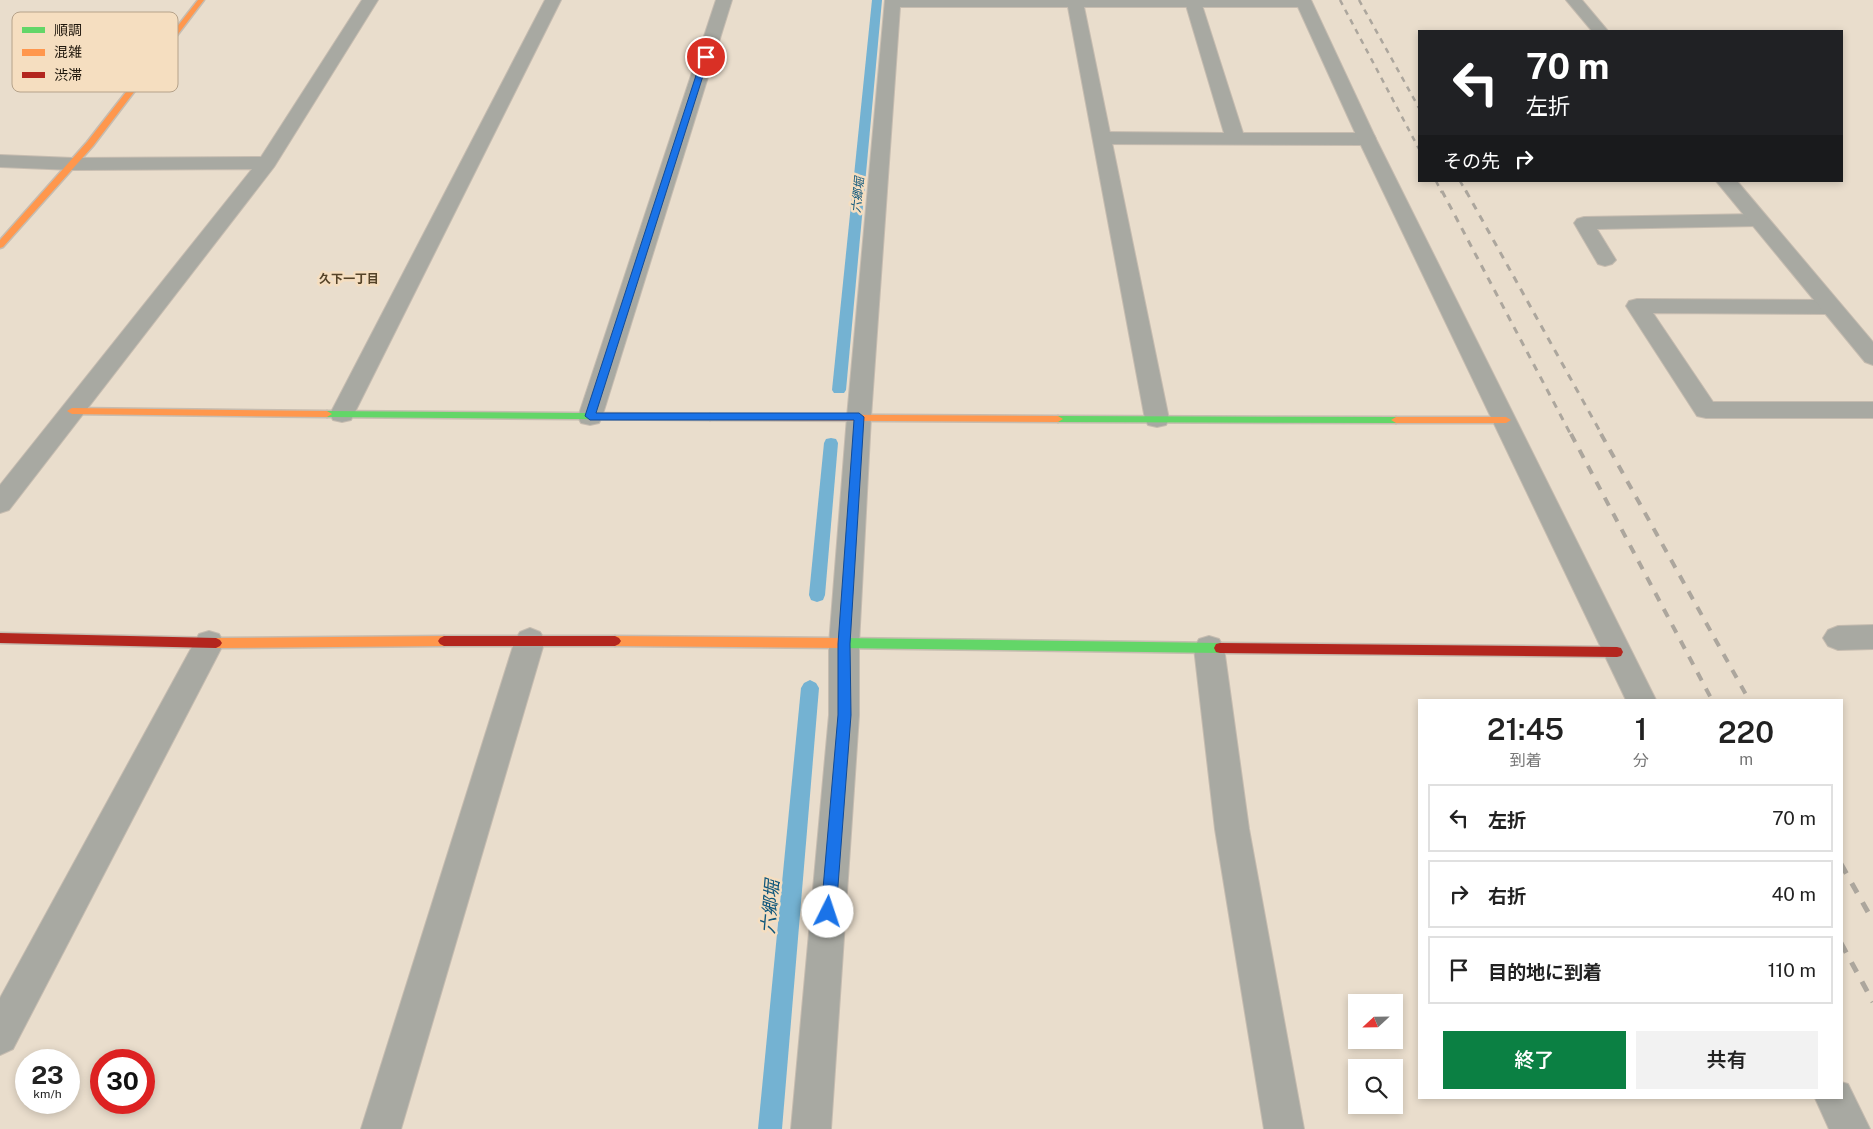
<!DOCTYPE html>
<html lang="ja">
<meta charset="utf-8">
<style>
body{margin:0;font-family:"Public Sans","Noto Sans JP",sans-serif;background:#f2f2f2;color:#222;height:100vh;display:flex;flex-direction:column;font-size:19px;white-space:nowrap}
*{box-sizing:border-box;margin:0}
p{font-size:16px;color:#767676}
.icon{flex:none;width:28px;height:28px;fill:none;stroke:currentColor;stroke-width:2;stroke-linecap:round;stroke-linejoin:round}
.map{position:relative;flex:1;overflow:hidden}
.drawer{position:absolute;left:1418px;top:699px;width:425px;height:400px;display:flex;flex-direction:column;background:#fff;border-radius:0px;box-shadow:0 2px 8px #0003}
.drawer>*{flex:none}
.top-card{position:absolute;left:1418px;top:30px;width:425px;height:152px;border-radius:0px;box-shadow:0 2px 8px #0003;background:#202124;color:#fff;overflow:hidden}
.needle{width:32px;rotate:248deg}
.fabs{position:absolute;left:1348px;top:994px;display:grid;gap:10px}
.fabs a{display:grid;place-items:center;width:55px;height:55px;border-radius:0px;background:#fff;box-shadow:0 2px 8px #0003;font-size:25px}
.speed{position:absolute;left:15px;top:1049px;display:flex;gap:10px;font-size:25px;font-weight:700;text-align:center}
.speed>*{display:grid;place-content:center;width:65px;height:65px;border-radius:50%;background:#fff;box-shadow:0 2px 8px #0003;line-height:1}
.speed small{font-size:12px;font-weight:400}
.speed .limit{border:8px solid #d22;background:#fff;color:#111}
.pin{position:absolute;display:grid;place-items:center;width:42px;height:42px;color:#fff;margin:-21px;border:2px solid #fff;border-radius:50%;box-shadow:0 1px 5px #0007}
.me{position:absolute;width:55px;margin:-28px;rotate:4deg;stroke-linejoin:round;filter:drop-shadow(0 0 4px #0008)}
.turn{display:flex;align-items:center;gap:18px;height:105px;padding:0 25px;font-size:22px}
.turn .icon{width:65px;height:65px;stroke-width:2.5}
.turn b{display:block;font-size:35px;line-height:42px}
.then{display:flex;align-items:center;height:48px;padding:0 25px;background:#0003;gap:10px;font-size:19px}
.eta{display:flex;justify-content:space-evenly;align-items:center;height:85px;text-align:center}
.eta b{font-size:30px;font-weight:600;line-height:35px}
.primary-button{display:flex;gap:10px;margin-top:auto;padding:10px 25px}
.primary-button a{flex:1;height:58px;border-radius:0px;background:#0b8043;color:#fff;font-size:20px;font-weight:600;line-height:58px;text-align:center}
.primary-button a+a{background:#f2f2f2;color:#222}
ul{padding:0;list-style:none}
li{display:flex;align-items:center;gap:15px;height:68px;margin:0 10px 8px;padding:0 15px;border:2px solid #e0e0e0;border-radius:0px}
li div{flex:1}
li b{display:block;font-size:19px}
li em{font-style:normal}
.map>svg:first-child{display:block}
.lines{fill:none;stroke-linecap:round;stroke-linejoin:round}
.stream{fill:#74b2d2;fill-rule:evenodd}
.lane-casing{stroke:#c6bcb0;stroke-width:2}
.street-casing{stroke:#c6bcb0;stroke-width:2}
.fast-casing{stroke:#c6bcb0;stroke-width:3}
.slow-casing{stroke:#c6bcb0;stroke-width:3}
.jam-casing{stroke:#c6bcb0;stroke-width:3}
.lane{fill:#a8a9a2;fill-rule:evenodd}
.street{fill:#a8a9a2;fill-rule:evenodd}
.fast{fill:#63d668;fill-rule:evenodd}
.slow{fill:#ff974d;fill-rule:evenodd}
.jam{fill:#b3261e;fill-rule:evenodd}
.rail-far3{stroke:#aca69d;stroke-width:2.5;stroke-dasharray:5.5 5.5;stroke-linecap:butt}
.rail-far2{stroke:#aca69d;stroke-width:3;stroke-dasharray:7 7;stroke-linecap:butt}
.rail-far1{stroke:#aca69d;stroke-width:4;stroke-dasharray:9 9;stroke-linecap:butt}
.rail{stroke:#aca69d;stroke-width:5;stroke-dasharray:11 11;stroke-linecap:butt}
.route{fill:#1a73e8;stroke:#114b97}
.labels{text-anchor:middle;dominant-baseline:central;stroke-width:5;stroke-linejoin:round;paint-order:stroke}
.far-water-label{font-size:12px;font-style:italic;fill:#10577b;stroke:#f5dec0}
.far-neighbourhood-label{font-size:12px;font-weight:bold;fill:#554328;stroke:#f5dec0}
.near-water-label{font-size:18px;font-style:italic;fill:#10577b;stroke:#f5dec0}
.key{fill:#f5dec0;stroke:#b5a28a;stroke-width:1}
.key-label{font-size:14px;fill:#1f170c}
</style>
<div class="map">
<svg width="1873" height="1129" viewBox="0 0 1873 1129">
<rect width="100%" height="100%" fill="#e9ddcc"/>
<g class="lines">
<!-- stream -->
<g class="stream">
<path d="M872 0H882L846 390 844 393H834L832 390Z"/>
<path d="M831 438 836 439 838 443 825 595 823 600 817 602 811 600 809 595 824 443 826 439Z"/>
<path d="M810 680 816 683 819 688 782 1129H758L801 688 804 683Z"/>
</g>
<!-- lane casing -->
<g class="lane-casing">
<g id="lane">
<path d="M1187 0H1199L1201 2 1243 133H1367L1374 135 1376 139 1374 143 1367 145 1102 144 1095 142 1093 138 1095 134 1102 132 1224 133 1185 2Z"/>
<path d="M1758 214 1765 216 1768 220 1765 224 1758 226 1597 229 1616 260 1612 264 1605 266 1598 264 1574 223 1577 219 1584 217Z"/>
<path d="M1637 299 1830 300 1838 302 1841 307 1838 312 1830 314 1653 313 1713 402H1873V418H1706L1697 416 1626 306 1629 301Z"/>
<path d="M1873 625V649L1838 650 1828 646 1823 638 1828 630 1838 626Z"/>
</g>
</g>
<!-- street casing -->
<g class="street-casing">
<g id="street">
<path d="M362 0H378L274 167 9 510 0 513V485L252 169 73 170 0 167V155L73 158 261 157Z"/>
<path d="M545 0H561L351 420 342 422 333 420 330 414Z"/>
<path d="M716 0H732L602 417 599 423 590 425 581 423 578 417Z"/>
<path d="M885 0H1311L1376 139 1656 700H1626L1358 139 1298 7H1084L1169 419 1166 425 1157 427 1148 425 1145 419 1068 7H900L871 417 859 644V715L831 1129H791L829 715V644L847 417Z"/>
<path d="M1566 0H1582L1608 31H1592Z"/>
<path d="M1716 181H1737L1873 342V365L1865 362Z"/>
<path d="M530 628 540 632 545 640 401 1129H361L515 640 520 632Z"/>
<path d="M209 631 219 634 224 643 13 1049 0 1055V998L199 634Z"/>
<path d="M1209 636 1219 639 1224 648 1249 829 1304 1129H1264L1215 829 1194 648 1199 639Z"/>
<path d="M1841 1082 1848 1084 1870 1129H1829L1815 1098H1841Z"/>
</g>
</g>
<!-- fast casing -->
<g class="fast-casing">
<g id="fast">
<path d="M327 411 710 414 715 417 710 420 327 417 322 414Z"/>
<path d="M1058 416 1396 417 1401 420 1396 423 1058 422 1053 419Z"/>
<path d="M839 638 1220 643 1224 644 1226 648 1224 652 1220 653 839 648 835 646 833 643 835 640Z"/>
</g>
</g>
<!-- slow casing -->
<g class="slow-casing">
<g id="slow">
<path d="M198 0H204L93 146 3 247 0 248V240L87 142Z"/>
<path d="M72 408 327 411 332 414 327 417 72 414 67 411Z"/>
<path d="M710 414 1058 416 1063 419 1058 422 710 420 705 417Z"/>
<path d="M1396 417H1506L1511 420 1506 423H1396L1391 420Z"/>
<path d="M444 636 448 638 450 641 448 644 444 646 216 648 212 646 210 643 212 640 216 638Z"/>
<path d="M615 636 839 638 843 640 845 643 843 646 839 648 615 646 611 644 609 641 611 638Z"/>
</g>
</g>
<!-- jam casing -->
<g class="jam-casing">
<g id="jam">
<path d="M0 633 216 638 220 640 222 643 220 646 216 648 0 643Z"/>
<path d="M444 636H615L619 638 621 641 619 644 615 646H444L440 644 438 641 440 638Z"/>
<path d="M1220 643 1617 647 1621 648 1623 652 1621 656 1617 657 1220 653 1216 652 1214 648 1216 644Z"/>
</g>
</g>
<!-- lane -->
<use href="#lane" class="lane"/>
<!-- street -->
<use href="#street" class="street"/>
<!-- fast -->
<use href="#fast" class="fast"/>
<!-- slow -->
<use href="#slow" class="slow"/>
<!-- jam -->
<use href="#jam" class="jam"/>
<!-- rail-far3 -->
<g class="rail-far3">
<path d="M1340 0 1419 149"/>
<path d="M1359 0 1419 108"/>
<path d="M1436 181 1442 193"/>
<path d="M1460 181 1467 193"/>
</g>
<!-- rail-far2 -->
<g class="rail-far2">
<path d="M1442 191 1571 435"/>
<path d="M1466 191 1602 435"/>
</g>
<!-- rail-far1 -->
<g class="rail-far1">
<path d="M1571 434 1712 700"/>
<path d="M1601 434 1749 700"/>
</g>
<!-- rail -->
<g class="rail">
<path d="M1841 864 1873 921"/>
<path d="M1841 943 1873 1002"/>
</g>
</g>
<!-- route -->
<path class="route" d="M706 55 709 57 596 413H859L864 417 850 644 851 715 836 912 834 917 828 919 823 917 821 912 838 715V644L854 420H590L585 416 702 57Z"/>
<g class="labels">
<!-- far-water labels -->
<g class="far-water-label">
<text transform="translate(858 195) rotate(-84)">六郷堀</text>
</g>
<!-- far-neighbourhood labels -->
<g class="far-neighbourhood-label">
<text x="349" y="279">久下一丁目</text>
</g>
<!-- near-water labels -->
<g class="near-water-label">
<text transform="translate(770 907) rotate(-85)">六郷堀</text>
</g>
</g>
<!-- legend -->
<rect x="12" y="12" width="166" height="80" rx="8" class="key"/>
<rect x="22" y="27" width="23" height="6" fill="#63d668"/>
<rect x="22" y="49" width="23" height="7" fill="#ff974d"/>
<rect x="22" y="72" width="23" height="6" fill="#b3261e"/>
<g class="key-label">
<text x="54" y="35">順調</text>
<text x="54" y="57">混雑</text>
<text x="54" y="80">渋滞</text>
</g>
</svg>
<div class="fabs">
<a><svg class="needle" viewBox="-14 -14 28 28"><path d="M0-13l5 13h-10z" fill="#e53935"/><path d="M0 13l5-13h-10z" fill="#767676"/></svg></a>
<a><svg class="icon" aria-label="search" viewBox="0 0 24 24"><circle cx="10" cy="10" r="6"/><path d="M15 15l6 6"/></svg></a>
</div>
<div class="speed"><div>23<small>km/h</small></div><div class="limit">30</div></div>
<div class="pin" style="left:706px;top:57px;background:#d93025"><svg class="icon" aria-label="arrive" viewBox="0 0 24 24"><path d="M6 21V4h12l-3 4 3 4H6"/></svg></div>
<svg class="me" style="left:828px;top:912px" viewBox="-20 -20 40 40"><circle r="19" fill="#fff"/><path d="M0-13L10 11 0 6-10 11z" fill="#1a73e8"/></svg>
<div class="top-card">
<div class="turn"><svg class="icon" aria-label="left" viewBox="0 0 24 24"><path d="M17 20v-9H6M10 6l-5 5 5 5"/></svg><div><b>70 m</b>左折</div></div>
<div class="then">その先<svg class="icon" aria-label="right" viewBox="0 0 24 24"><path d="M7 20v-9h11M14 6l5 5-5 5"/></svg></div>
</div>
<section class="drawer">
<div class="eta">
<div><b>21:45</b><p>到着</p></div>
<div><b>1</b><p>分</p></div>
<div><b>220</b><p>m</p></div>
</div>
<ul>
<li><svg class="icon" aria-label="left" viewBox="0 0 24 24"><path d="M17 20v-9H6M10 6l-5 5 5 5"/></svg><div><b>左折</b></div><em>70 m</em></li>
<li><svg class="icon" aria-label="right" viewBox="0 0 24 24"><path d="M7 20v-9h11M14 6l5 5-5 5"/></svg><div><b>右折</b></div><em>40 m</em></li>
<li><svg class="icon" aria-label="arrive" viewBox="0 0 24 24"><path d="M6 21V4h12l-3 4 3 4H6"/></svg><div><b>目的地に到着</b></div><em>110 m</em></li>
</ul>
<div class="primary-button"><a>終了</a><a>共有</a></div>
</section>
</div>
